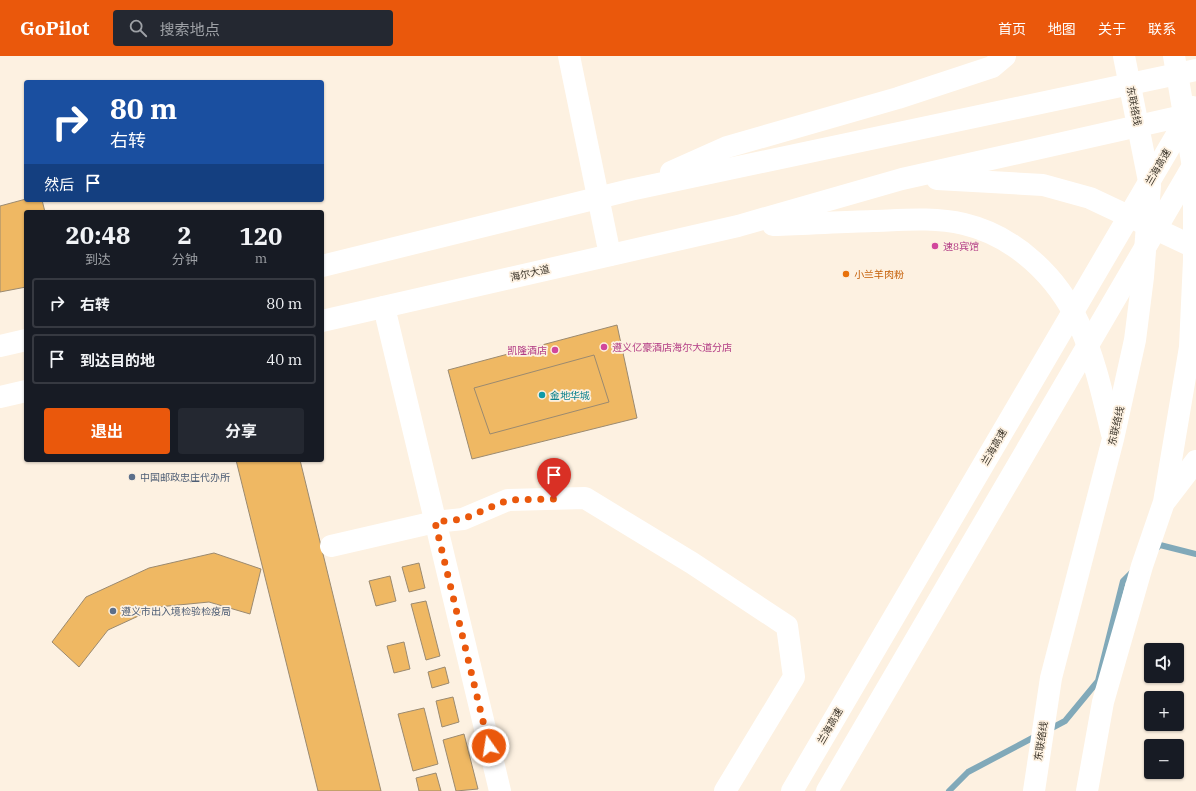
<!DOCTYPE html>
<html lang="zh">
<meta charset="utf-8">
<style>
body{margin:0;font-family:"IBM Plex Serif","Noto Sans SC",serif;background:#242831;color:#f1f3f6;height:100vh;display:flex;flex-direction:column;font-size:15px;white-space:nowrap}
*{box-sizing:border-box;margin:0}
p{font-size:13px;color:#9ea1a6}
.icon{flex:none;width:22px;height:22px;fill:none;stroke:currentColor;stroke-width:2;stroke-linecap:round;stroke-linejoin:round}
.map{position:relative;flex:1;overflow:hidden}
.panel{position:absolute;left:24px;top:154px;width:300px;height:252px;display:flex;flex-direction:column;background:#171b24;border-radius:4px;box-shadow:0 1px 3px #0004}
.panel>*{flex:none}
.top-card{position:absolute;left:24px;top:24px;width:300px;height:122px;border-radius:4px;box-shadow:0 1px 3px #0004;background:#1a4fa0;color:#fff;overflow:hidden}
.buttons{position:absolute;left:1144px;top:587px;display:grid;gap:8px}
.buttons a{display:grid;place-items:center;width:40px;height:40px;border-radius:4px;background:#171b24;box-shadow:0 1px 3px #0004;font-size:20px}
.pin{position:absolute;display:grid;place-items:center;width:34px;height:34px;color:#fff;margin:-41px -17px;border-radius:50% 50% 50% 0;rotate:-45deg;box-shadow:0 0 4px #0007}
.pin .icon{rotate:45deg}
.me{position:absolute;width:44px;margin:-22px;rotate:347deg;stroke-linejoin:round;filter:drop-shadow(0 0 3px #0008)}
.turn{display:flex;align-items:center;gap:14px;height:84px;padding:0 20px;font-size:18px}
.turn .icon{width:52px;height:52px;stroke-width:2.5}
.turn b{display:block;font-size:28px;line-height:34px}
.then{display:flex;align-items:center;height:38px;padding:0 20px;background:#0003;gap:8px;font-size:15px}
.eta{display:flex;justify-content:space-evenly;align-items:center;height:68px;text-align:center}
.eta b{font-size:24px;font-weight:700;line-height:28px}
.button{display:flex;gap:8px;margin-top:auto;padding:8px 20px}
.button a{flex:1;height:46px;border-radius:4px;background:#ea580c;color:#fff;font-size:16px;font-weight:700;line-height:46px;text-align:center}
.button a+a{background:#242831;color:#f1f3f6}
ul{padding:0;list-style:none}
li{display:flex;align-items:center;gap:12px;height:50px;margin:0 8px 6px;padding:0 12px;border:2px solid #363941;border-radius:4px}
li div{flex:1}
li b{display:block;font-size:15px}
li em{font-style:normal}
header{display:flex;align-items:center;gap:24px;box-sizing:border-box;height:56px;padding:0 20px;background:#ea580c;color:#fff}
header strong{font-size:19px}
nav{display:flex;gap:22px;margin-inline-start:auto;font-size:14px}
.search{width:280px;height:36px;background:#242831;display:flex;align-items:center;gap:10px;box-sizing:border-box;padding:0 14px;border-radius:4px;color:#9ea1a6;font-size:15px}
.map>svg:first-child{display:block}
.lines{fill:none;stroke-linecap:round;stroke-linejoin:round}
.stream{stroke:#81a9b9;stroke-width:6}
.building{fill:#efb863;stroke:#9b8a70}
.minor{stroke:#fff;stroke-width:22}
.highway{stroke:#fff;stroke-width:22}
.route{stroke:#ea580c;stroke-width:7;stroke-dasharray:0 12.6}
.hotel-dot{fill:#d1479c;stroke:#fdf1e1;stroke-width:1.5}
.food-dot{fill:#e8710a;stroke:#fdf1e1;stroke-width:1.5}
.culture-dot{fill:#0f9aa8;stroke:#fdf1e1;stroke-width:1.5}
.service-dot{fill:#5c6f8a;stroke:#fdf1e1;stroke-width:1.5}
.labels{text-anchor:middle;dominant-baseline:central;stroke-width:3.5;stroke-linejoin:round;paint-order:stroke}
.street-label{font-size:10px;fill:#3e372c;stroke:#fdf1e1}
.hotel-label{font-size:10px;fill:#b23c85;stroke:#fdf1e1;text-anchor:start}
.food-label{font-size:10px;fill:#c56008;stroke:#fdf1e1;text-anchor:start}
.culture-label{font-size:10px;fill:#0d838f;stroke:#fdf1e1;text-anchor:start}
.service-label{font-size:10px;fill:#4e5e75;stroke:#fdf1e1;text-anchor:start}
</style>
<header>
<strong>GoPilot</strong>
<div class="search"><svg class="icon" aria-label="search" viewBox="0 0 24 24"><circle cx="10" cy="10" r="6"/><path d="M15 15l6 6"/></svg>搜索地点</div>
<nav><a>首页</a><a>地图</a><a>关于</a><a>联系</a></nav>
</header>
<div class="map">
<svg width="1196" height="735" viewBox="0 0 1196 735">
<rect width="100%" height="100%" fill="#fdf1e1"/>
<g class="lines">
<!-- stream -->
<g class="stream">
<path d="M1154 495 1160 489 1196 498"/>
<path d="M1048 674 1065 665 1098 625 1123 525 1133 515"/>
<path d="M949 735 968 716 1038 679"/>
</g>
</g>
<!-- building -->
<g class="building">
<path d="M26 143 42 144 45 156H26V231L0 236V150Z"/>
<path d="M617 269 637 362 472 403 448 314Z"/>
<path d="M594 299 609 346 490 378 474 332Z"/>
<path d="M236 404H300L381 735H318Z"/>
<path d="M214 497 261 513 250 558 209 546 158 551 108 574 79 611 52 586 86 541 149 512Z"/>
<path d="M419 507 425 532 409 536 402 511Z"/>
<path d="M390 520 396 545 376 550 369 525Z"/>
<path d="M426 545 440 600 426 604 411 548Z"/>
<path d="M404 586 410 613 394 617 387 590Z"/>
<path d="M445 611 449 627 432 632 428 616Z"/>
<path d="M453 641 459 666 442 671 436 645Z"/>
<path d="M424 652 438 708 413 715 398 658Z"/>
<path d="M464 678 478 733 456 735 443 684Z"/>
<path d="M436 717 441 735H419L416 722Z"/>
</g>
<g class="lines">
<!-- minor -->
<g class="minor">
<path d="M569 0 610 199"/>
<path d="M384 251 500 735"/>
<path d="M331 490 435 466 463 463 508 444 585 442 692 507 787 570 794 621 725 735"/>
</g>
<!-- highway -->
<g class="highway">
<path d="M671 116 727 91 898 42 992 11 1005 0"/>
<path d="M937 123 1043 129 1090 142 1196 192"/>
<path d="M773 169C807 168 840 166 873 165 903 164 934 161 964 168 1015 180 1058 221 1079 268 1095 303 1103 341 1112 378"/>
<path d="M322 210 630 134 1196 14"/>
<path d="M322 265 738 170 902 123 1196 57"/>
<path d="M0 290 26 284"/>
<path d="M0 341 26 335"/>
<path d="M1166 444 1196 405"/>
<path d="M792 735 1193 51"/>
<path d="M827 735 1194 108"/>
<path d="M1034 735 1051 622 1113 383 1135 284 1143 221 1150 130 1124 0"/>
<path d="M1087 735 1103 646 1142 510 1164 446 1190 291 1194 204V117L1174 0"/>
</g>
</g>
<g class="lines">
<!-- route -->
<path class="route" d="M489 690 435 466 463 463 508 444 554 443"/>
</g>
<!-- markers -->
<g class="hotel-dot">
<circle cx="935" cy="190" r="4"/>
<circle cx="604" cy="291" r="4"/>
<circle cx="555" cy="294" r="4"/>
</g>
<circle class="food-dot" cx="846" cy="218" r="4"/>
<circle class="culture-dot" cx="542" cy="339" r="4"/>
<g class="service-dot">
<circle cx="132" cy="421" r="4"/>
<circle cx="113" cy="555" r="4"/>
</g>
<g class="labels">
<!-- street labels -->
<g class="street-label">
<text transform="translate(1134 50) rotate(79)">东联络线</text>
<text transform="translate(1158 111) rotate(-60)">兰海高速</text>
<text transform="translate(530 217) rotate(-13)">海尔大道</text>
<text transform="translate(1116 370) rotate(-77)">东联络线</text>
<text transform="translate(994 391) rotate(-60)">兰海高速</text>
<text transform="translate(830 670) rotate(-60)">兰海高速</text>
<text transform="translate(1041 685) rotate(-81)">东联络线</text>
</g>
<!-- hotel labels -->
<g class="hotel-label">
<text x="943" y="190">速8宾馆</text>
<text x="612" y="291">遵义亿豪酒店海尔大道分店</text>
<text x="547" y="294" text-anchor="end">凯隆酒店</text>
</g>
<!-- food labels -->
<g class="food-label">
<text x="854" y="218">小兰羊肉粉</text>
</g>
<!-- culture labels -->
<g class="culture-label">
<text x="550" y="339">金地华城</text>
</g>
<!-- service labels -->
<g class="service-label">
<text x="140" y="421">中国邮政忠庄代办所</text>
<text x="121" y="555">遵义市出入境检验检疫局</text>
</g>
</g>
</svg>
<div class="buttons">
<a><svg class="icon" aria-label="sound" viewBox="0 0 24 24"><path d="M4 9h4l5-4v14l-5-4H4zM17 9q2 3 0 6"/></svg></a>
<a>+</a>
<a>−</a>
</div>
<div class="pin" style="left:554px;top:443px;background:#d93025"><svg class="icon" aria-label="arrive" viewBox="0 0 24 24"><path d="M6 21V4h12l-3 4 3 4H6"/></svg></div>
<svg class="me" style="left:489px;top:690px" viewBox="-20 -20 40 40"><circle r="17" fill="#ea580c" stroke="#fff" stroke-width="3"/><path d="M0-11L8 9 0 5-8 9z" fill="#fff"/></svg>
<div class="top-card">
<div class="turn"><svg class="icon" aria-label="right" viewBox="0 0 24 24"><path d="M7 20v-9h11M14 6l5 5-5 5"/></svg><div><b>80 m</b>右转</div></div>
<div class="then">然后<svg class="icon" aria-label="arrive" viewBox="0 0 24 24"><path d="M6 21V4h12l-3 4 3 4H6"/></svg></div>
</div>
<section class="panel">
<div class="eta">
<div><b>20:48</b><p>到达</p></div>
<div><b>2</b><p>分钟</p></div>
<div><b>120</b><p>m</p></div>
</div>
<ul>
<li><svg class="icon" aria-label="right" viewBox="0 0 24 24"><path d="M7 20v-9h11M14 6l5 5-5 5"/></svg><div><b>右转</b></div><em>80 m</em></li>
<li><svg class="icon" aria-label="arrive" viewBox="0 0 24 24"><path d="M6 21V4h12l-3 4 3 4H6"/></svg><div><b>到达目的地</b></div><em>40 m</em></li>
</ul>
<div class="button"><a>退出</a><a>分享</a></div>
</section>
</div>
